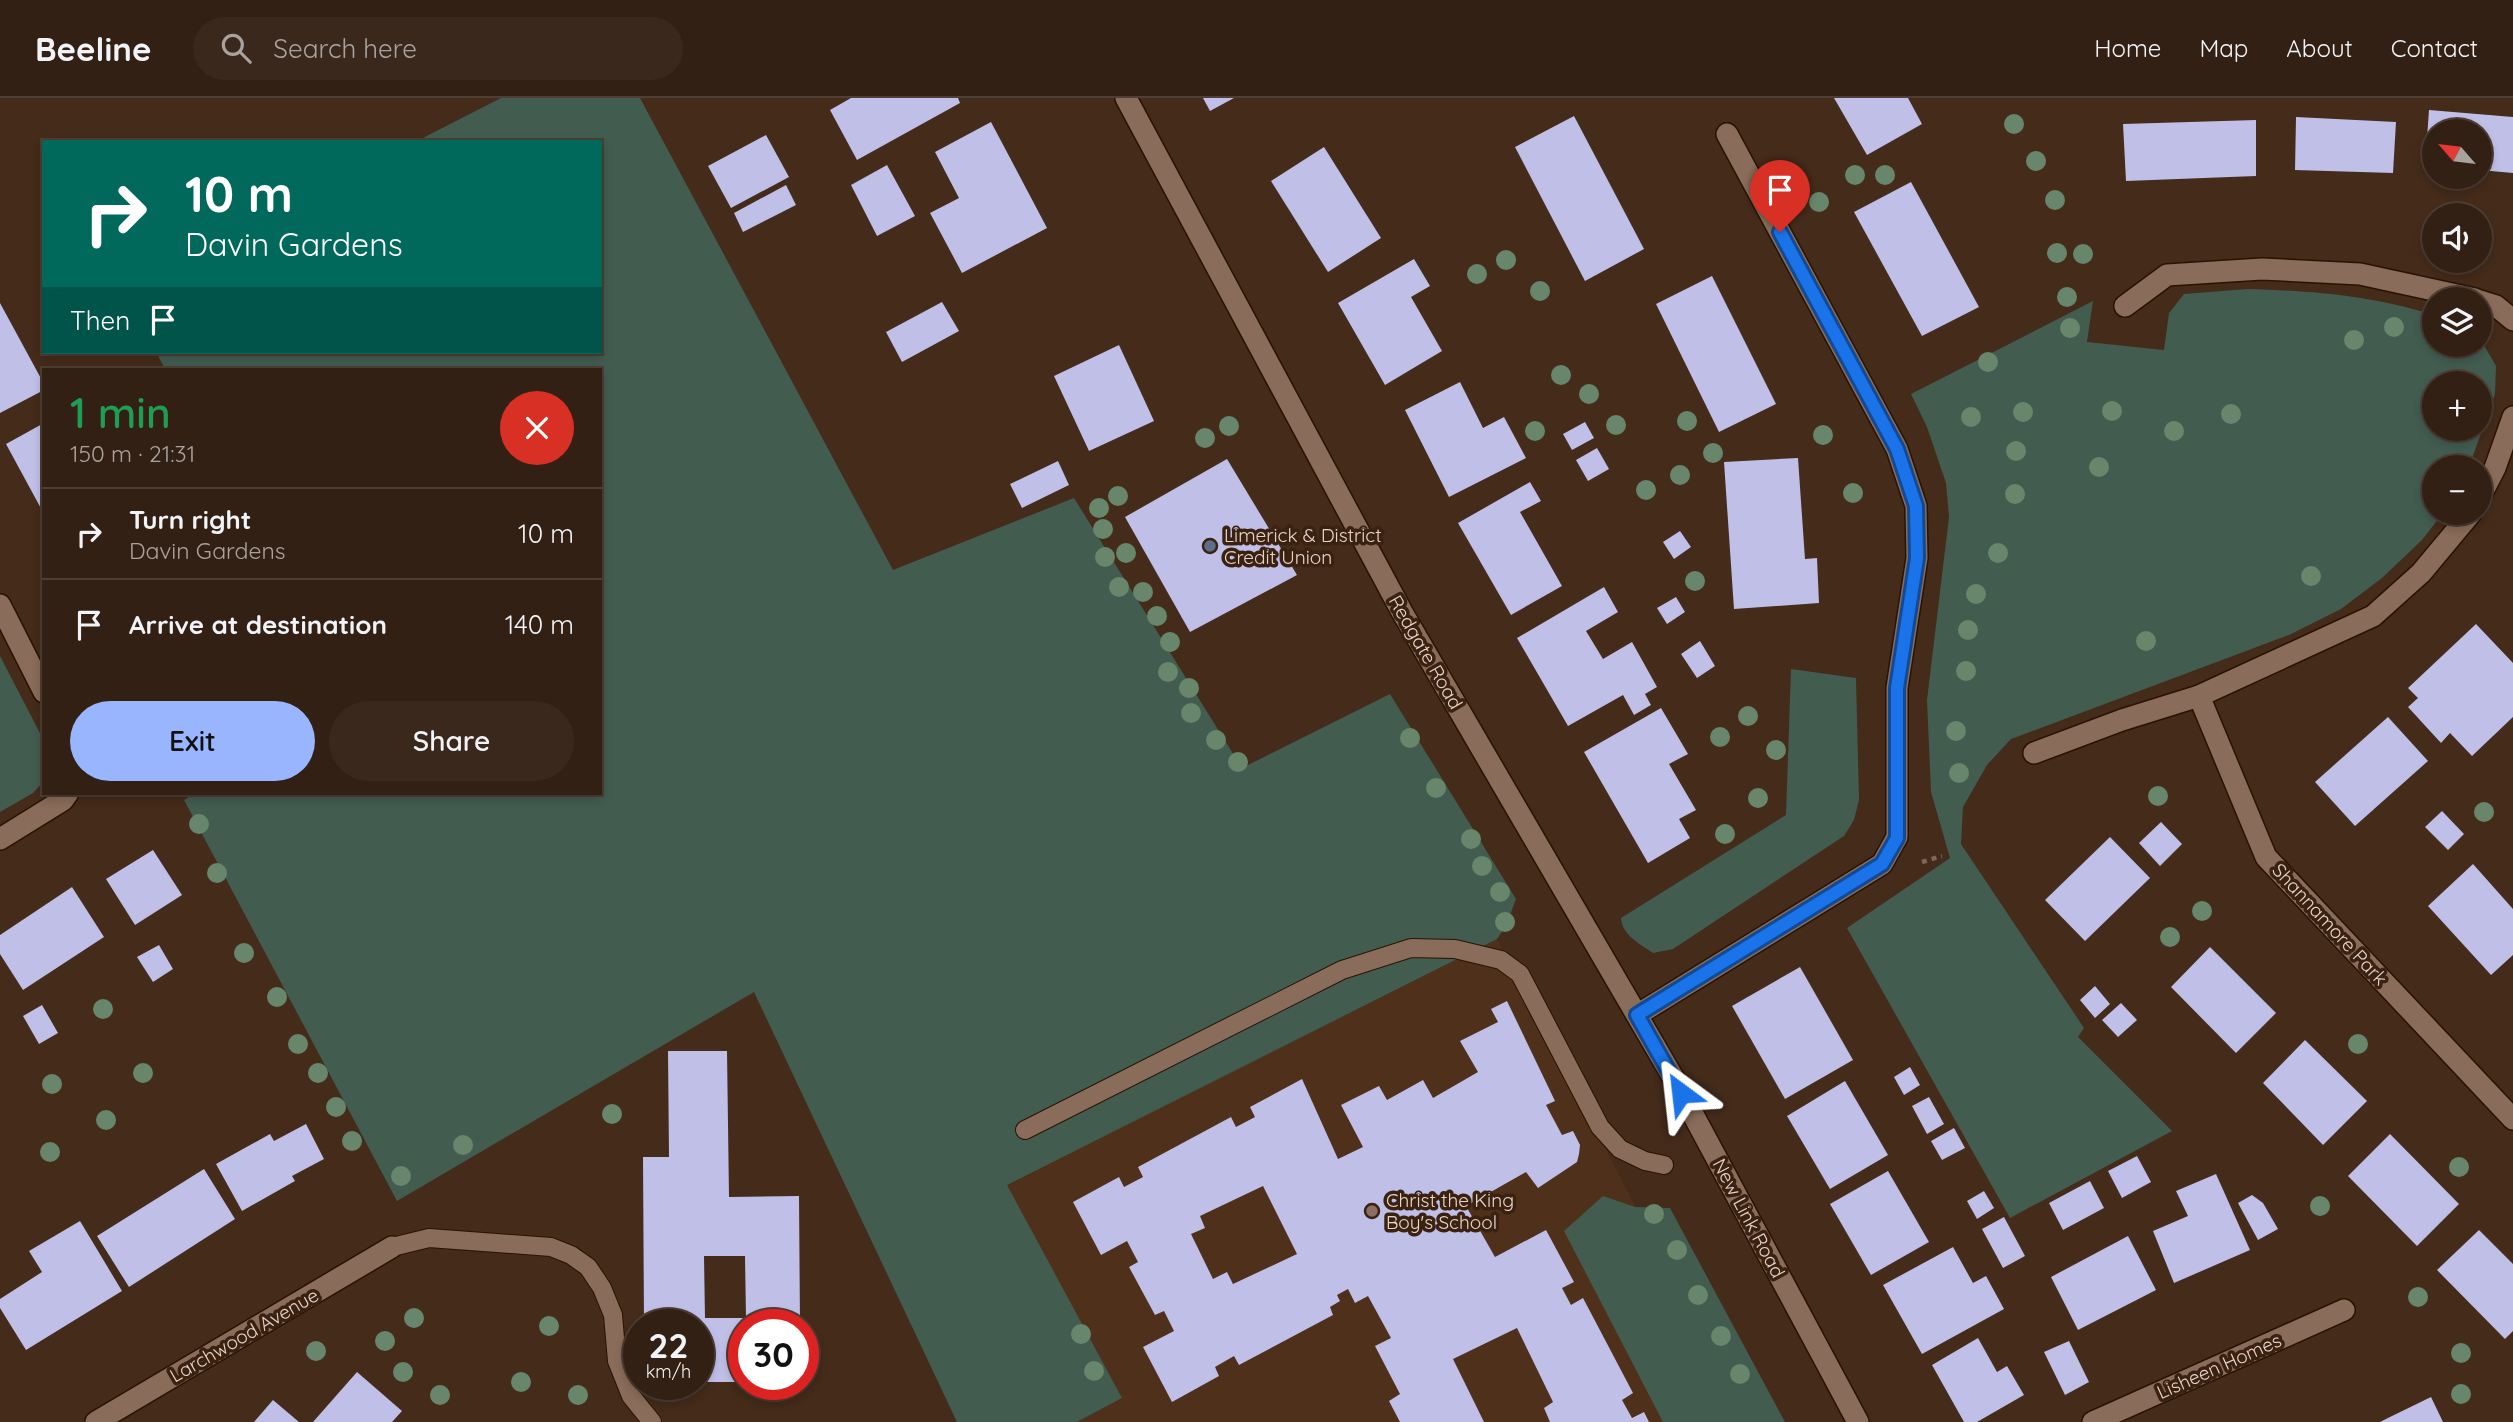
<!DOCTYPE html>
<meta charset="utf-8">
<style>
body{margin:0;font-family:Quicksand,sans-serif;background:#3b281d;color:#f1f3f6;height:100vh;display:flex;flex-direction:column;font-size:26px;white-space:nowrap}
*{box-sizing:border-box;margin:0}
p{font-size:23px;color:#a9a3a0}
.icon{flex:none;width:38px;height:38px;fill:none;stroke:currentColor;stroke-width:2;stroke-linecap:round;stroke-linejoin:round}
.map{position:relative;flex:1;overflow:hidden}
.details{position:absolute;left:42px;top:270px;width:560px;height:427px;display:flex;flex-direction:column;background:#332014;border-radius:0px;box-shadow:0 4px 10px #0003,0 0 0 2px #4e3e34}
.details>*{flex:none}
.hud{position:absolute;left:42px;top:42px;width:560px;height:214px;border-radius:0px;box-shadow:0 4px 10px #0003,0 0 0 2px #4e3e34;background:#00695c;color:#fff;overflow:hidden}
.needle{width:46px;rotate:298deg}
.fabs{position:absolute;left:2422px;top:21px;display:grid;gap:14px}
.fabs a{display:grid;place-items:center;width:70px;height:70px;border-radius:50%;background:#332014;box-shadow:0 4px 10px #0003,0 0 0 2px #4e3e34;font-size:35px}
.speed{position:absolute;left:623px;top:1211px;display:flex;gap:14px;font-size:35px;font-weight:700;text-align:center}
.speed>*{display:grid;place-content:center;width:91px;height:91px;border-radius:50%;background:#332014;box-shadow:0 4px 10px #0003,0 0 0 2px #4e3e34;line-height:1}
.speed small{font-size:18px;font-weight:400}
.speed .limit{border:10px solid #d22;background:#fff;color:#111}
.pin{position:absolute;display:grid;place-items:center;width:60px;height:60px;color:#fff;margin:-72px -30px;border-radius:50% 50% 50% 0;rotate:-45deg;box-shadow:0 0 7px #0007}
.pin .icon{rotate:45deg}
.me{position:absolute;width:77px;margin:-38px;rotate:330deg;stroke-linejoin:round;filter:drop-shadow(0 0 5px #0008)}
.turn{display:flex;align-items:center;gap:24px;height:147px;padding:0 28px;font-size:32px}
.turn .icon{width:91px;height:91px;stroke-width:2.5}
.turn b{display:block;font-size:49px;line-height:60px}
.then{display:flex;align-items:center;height:66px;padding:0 28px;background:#0003;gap:14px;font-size:26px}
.round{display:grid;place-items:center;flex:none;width:74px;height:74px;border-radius:37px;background:#3b281d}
.summary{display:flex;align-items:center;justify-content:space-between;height:119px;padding:0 28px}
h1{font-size:42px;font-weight:600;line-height:52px;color:#1e9e55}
.button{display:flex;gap:14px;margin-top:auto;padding:14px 28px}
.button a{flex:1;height:80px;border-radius:42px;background:#98b5fd;color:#111;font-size:28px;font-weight:600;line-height:80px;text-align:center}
.button a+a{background:#3b281d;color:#f1f3f6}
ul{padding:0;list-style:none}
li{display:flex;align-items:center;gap:21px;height:91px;padding:0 28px;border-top:2px solid #4e3e34}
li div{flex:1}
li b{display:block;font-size:26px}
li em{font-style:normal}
header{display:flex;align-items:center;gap:42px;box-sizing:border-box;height:98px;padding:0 35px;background:#332014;border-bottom:2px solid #4e3e34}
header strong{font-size:33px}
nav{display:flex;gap:38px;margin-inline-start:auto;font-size:24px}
.search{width:490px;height:63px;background:#3b281d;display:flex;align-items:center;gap:18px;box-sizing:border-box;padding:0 24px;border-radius:38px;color:#a9a3a0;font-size:26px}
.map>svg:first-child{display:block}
.built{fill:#4f301b}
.green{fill:#425c50;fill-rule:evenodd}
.building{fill:#bfbfe8;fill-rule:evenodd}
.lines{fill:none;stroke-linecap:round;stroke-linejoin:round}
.lane-casing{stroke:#2a1303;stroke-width:20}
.street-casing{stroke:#2a1303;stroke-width:24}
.path{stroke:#7e685a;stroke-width:4.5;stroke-dasharray:5 5;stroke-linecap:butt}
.lane{stroke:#896c59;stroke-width:18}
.street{stroke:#896c59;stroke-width:21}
.tree{fill:#68866c}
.route-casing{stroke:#114b97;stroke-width:18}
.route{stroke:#1a73e8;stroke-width:12}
.service-dot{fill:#5c6f8a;stroke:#3a2110;stroke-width:2.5}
.education-dot{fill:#8d6e63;stroke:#3a2110;stroke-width:2.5}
.labels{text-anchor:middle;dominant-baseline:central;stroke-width:7;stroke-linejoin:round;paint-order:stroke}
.poi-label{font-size:19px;fill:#e6d5cb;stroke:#3a2110;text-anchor:start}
.street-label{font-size:19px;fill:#e6d5cb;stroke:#3a2110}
</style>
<header>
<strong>Beeline</strong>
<div class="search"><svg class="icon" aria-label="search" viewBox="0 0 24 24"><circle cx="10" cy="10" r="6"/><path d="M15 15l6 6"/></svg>Search here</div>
<nav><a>Home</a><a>Map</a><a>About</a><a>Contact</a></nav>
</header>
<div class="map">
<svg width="2513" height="1324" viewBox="0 0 2513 1324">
<rect width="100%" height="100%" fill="#442b1a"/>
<!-- built -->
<path class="built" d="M1497 841 1747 1324H1077L1122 1300 1006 1087Z"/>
<!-- green -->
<g class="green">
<path d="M501 0H640L893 472 1074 400 1242 670 1390 596 1516 801 1506 828 1497 841 1007 1087 1122 1300 1077 1324H957L754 894 397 1103 184 702 195 695H600V271H165L156 254H600V44H415Z"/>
<path d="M2247 191C2314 193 2366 197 2431 216L2434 218V247H2480L2481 242 2496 268 2495 296 2469 369H2434V415H2443L2422 442 2382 480 2341 511 2289 537 2011 641 1987 667 1963 709 1961 746 2084 930 2078 939 2172 1033 2010 1120 1847 830 1950 760 1931 694 1927 602 1949 419 1946 385 1927 329 1911 296 2093 203 2087 244 2164 252 2169 215 2184 196ZM2480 285V331H2434V285Z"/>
<path d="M0 558 44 643V683L33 695 0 714Z"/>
<path d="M1791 571 1856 580 1859 702 1854 722 1844 738 1673 851 1653 855C1640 846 1622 837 1621 820L1786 717Z"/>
<path d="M1603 1098 1635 1109 1670 1110 1785 1324H1663L1564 1133Z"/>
</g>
<!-- building -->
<g class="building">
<path d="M851 0H958L960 5 857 62 830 12Z"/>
<path d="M1203 0H1234L1210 13Z"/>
<path d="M1834 0H1908L1922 26 1867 57Z"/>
<path d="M2429 12 2513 19V75L2480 72V33H2434V68H2425Z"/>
<path d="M1574 18 1644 151 1585 183 1515 49Z"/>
<path d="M2296 19 2396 24 2393 75 2295 72Z"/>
<path d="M2256 22V78L2126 83 2123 26Z"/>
<path d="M991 24 1047 130 962 175 930 115 959 100 935 54Z"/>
<path d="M766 37 789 79 731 110 708 68Z"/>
<path d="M1324 49 1381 140 1328 174 1271 83Z"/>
<path d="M887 67 915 118 877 138 851 87Z"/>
<path d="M1911 84 1979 209 1922 238 1854 114Z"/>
<path d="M786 87 796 107 743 134 734 115Z"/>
<path d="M1414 161 1430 188 1411 199 1442 253 1385 287 1338 205Z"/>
<path d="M1712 178 1776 306 1719 334 1656 206Z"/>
<path d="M942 204 959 233 902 264 886 234Z"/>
<path d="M0 205 44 286V292L0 315Z"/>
<path d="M1119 247 1154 323 1089 353 1054 278Z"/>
<path d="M1460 284 1483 330 1504 319 1526 360 1449 399 1405 312Z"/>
<path d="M1585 324 1594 340 1572 352 1563 336Z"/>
<path d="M44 325V416L6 346Z"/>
<path d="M1597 350 1609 371 1588 383 1576 362Z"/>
<path d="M1798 360 1805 461 1817 460 1819 505 1734 511 1724 364Z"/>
<path d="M1227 361 1297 477 1190 534 1125 419Z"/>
<path d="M1058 363 1069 387 1022 410 1010 386Z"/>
<path d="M1530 384 1541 403 1520 414 1562 488 1511 517 1458 425Z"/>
<path d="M1680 433 1691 449 1674 461 1663 444Z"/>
<path d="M1604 489 1618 514 1586 533 1603 561 1632 544 1657 589 1645 596 1651 607 1634 617 1623 597 1568 628 1517 540Z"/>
<path d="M1676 499 1685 514 1667 526 1657 510Z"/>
<path d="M2476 526 2513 565V619L2472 658 2450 635 2441 645 2408 609 2418 600 2408 590Z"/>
<path d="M1700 543 1715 568 1697 580 1681 556Z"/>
<path d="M1661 610 1688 656 1669 666 1696 712 1679 721 1690 740 1648 765 1584 654Z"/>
<path d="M2388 619 2428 663 2355 728 2315 684Z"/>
<path d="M2442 713 2464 736 2448 752 2425 729Z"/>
<path d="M2161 724 2182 746 2160 768 2139 745Z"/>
<path d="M2110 739 2150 780 2085 843 2045 802Z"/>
<path d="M153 752 182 797 135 827 106 781Z"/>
<path d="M2473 766 2513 811V857L2491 877 2428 808Z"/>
<path d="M72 789 104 839 23 892 0 856V837Z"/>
<path d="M159 847 173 871 153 884 137 859Z"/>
<path d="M2210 849 2276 915 2236 955 2171 889Z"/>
<path d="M1800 869 1853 962 1785 1001 1732 908Z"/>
<path d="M2095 888 2110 906 2095 920 2080 902Z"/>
<path d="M1507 903 1555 1003 1546 1007 1562 1037 1573 1033 1580 1047 1579 1056 1577 1064 1538 1090 1526 1074 1466 1108 1495 1159 1546 1132 1574 1184 1562 1190 1571 1207 1583 1200 1633 1295 1622 1302 1632 1320 1644 1314 1649 1324H1550L1544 1310 1553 1304 1517 1230 1453 1261 1484 1324H1400L1389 1303 1400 1296 1375 1248 1391 1240 1368 1198 1355 1205 1348 1191 1337 1197 1340 1203 1330 1209 1333 1217 1239 1267 1234 1258 1215 1269 1219 1278 1172 1304 1143 1249 1174 1233 1164 1213 1155 1217 1129 1169 1138 1164 1127 1143 1101 1157 1073 1104 1119 1079 1124 1089 1143 1079 1138 1069 1231 1019 1236 1029 1255 1019 1250 1009 1302 981 1338 1061 1363 1049 1341 1007 1379 988 1387 1002 1423 982 1433 1000 1478 974 1460 943 1498 924 1491 911ZM1263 1088 1297 1156 1233 1186 1227 1174 1213 1181 1191 1136 1205 1130 1200 1118Z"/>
<path d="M2121 905 2137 922 2118 939 2102 922Z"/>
<path d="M42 907 58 935 39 946 23 918Z"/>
<path d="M2305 942 2367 1003 2323 1047 2263 985Z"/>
<path d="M668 953H727L729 1099 799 1098 800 1227H744V1284H698V1227H644L643 1059H669ZM704 1158H745L746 1220H705Z"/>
<path d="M1910 969 1920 987 1904 997 1894 979Z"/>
<path d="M1845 983 1888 1057 1830 1091 1787 1018Z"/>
<path d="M1929 999 1944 1026 1927 1036 1912 1008Z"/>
<path d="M306 1026 324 1061 292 1078 295 1083 242 1113 216 1066 270 1036 274 1043Z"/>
<path d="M1954 1030 1965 1050 1942 1062 1931 1043Z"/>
<path d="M2390 1036 2459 1106 2417 1148 2348 1078Z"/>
<path d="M2137 1058 2151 1084 2122 1100 2108 1073Z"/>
<path d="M204 1071 235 1121 129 1189 97 1138Z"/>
<path d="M1888 1073 1929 1144 1871 1177 1830 1106Z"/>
<path d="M2216 1076 2250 1152 2174 1185 2153 1133 2188 1118 2176 1093Z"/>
<path d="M2090 1083 2104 1110 2063 1132 2049 1105Z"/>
<path d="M1984 1093 1994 1110 1977 1121 1967 1103Z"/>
<path d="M2252 1097 2263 1105 2278 1131 2258 1142 2238 1105Z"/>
<path d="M2004 1119 2025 1158 2003 1170 1982 1131Z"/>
<path d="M80 1123 122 1193 26 1252 0 1210V1201L42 1174 29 1153Z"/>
<path d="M2479 1132 2513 1166V1233L2505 1241 2437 1172Z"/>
<path d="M2128 1138 2156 1192 2078 1232 2051 1179Z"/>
<path d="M1953 1149 1973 1185 1986 1178 2004 1211 1922 1256 1883 1187Z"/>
<path d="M1978 1240 1997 1274 2007 1268 2024 1297 1977 1324H1964L1932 1267Z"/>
<path d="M2069 1243 2089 1284 2065 1297 2044 1254Z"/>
<path d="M357 1274 402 1313 392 1324H313Z"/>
<path d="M2431 1299 2443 1324H2380L2392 1318Z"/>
<path d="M273 1302 299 1324H254Z"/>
</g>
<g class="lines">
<!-- lane casing -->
<g class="lane-casing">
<g id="lane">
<path d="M1025 1032 1342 872 1411 850 1455 851 1501 862 1520 876 1600 1029 1620 1051 1645 1063 1664 1067"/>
<path d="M392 1149 429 1140 551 1149 571 1157 588 1169 602 1190 613 1217 617 1263 631 1298 652 1324"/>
</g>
</g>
<!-- street casing -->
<g class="street-casing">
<g id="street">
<path d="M1126 0 1402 514 1674 981 1858 1324"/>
<path d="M2480 203 2496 208 2513 222"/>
<path d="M2125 208 2167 177 2262 171 2360 176 2475 201"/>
<path d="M2480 399 2495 370 2513 319"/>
<path d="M2471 415 2421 475 2373 518 2199 598 2266 759 2513 1021"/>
<path d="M0 507 44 594"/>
<path d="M2034 655 2122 622 2199 598"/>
<path d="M0 741 63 702 68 695"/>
<path d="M1637 917 1882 766 1897 739V590L1917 460 1916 408 1897 351 1727 36"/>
<path d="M96 1324 392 1149"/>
<path d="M2093 1324 2344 1212"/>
</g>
</g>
<!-- path -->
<path class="path" d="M1922 764 1942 758"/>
<!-- lane -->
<use href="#lane" class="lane"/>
<!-- street -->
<use href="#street" class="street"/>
</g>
<!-- trees -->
<g class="tree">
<circle cx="2014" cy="26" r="10"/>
<circle cx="2036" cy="63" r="10"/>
<circle cx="1855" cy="77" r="10"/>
<circle cx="1885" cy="77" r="10"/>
<circle cx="2055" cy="102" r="10"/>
<circle cx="1819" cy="104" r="10"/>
<circle cx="2057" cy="155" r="10"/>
<circle cx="2083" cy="156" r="10"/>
<circle cx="1506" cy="162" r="10"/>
<circle cx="1477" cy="176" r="10"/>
<circle cx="1540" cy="193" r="10"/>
<circle cx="2067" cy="199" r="10"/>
<circle cx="2394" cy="229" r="10"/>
<circle cx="2070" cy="230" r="10"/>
<circle cx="2354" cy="242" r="10"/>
<circle cx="1988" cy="264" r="10"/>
<circle cx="1561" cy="277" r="10"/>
<circle cx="1589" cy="296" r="10"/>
<circle cx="2112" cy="313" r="10"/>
<circle cx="2023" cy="314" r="10"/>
<circle cx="2231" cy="316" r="10"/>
<circle cx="1971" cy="319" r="10"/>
<circle cx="1687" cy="323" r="10"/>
<circle cx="1616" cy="327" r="10"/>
<circle cx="1229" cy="328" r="10"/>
<circle cx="1535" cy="333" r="10"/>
<circle cx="2174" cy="333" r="10"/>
<circle cx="1823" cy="337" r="10"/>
<circle cx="1205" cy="340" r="10"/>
<circle cx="2016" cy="353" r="10"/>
<circle cx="1713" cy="355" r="10"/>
<circle cx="2099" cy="369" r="10"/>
<circle cx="1680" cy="377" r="10"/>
<circle cx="1646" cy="392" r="10"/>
<circle cx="1853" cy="395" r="10"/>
<circle cx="2015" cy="396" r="10"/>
<circle cx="1118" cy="398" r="10"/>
<circle cx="1099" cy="410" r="10"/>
<circle cx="1103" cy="431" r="10"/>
<circle cx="1126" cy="455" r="10"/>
<circle cx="1998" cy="455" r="10"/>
<circle cx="1105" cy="459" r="10"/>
<circle cx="2311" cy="478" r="10"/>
<circle cx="1695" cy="483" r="10"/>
<circle cx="1119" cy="489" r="10"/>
<circle cx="1143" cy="494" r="10"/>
<circle cx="1976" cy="496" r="10"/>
<circle cx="1157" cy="518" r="10"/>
<circle cx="1968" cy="532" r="10"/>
<circle cx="2146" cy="543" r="10"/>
<circle cx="1170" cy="544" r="10"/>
<circle cx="1966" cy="573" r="10"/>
<circle cx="1168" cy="574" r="10"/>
<circle cx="1189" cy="590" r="10"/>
<circle cx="1191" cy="615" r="10"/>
<circle cx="1748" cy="618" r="10"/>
<circle cx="1956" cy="633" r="10"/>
<circle cx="1720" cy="639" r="10"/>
<circle cx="1410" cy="640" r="10"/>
<circle cx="1216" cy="642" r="10"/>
<circle cx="1776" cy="652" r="10"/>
<circle cx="1238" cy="664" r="10"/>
<circle cx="1959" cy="675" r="10"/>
<circle cx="1436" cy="690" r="10"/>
<circle cx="2158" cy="698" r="10"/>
<circle cx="1758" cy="700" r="10"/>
<circle cx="2484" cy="714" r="10"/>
<circle cx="199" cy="726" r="10"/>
<circle cx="1725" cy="736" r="10"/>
<circle cx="1471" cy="741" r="10"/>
<circle cx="1482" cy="768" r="10"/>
<circle cx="217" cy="775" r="10"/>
<circle cx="1500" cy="794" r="10"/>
<circle cx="2202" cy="813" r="10"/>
<circle cx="1505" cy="824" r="10"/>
<circle cx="2170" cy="839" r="10"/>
<circle cx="244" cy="855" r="10"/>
<circle cx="277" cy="899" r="10"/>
<circle cx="103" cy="911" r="10"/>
<circle cx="298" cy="946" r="10"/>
<circle cx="2358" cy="946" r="10"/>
<circle cx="143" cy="975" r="10"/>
<circle cx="318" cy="975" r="10"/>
<circle cx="52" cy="986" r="10"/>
<circle cx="336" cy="1009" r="10"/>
<circle cx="612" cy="1016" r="10"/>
<circle cx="106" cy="1022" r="10"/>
<circle cx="352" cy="1043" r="10"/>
<circle cx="463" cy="1047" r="10"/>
<circle cx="50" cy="1054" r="10"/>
<circle cx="2459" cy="1069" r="10"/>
<circle cx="401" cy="1078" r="10"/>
<circle cx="2320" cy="1108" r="10"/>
<circle cx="1654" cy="1116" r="10"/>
<circle cx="1677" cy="1152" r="10"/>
<circle cx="1698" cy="1197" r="10"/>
<circle cx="2418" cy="1199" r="10"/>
<circle cx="414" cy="1220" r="10"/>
<circle cx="549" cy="1228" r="10"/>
<circle cx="1081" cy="1236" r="10"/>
<circle cx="1721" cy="1238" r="10"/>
<circle cx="385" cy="1243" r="10"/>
<circle cx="316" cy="1253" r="10"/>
<circle cx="2461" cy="1255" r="10"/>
<circle cx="1094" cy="1273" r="10"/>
<circle cx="403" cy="1274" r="10"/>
<circle cx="1740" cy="1276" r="10"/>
<circle cx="521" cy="1284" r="10"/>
<circle cx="2461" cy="1296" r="10"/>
<circle cx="440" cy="1297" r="10"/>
<circle cx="578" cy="1297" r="10"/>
</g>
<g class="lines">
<!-- route casing -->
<g class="route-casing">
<path id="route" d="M1681 995 1637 917 1882 766 1897 740V590L1917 460 1916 408 1897 351 1780 134"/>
</g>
<!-- route -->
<use href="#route" class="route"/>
</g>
<!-- markers -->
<circle class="service-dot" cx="1210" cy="448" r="7"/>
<circle class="education-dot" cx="1372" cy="1113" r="7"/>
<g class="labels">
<!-- poi labels -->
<g class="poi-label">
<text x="1224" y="437">Limerick &amp; District<tspan x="1224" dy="22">Credit Union</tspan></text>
<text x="1386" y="1102">Christ the King<tspan x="1386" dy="22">Boy's School</tspan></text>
</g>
<!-- street labels -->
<g class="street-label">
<text transform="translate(1426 554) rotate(60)">Redgate Road</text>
<text transform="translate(2330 826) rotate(47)">Shannamore Park</text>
<text transform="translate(1749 1120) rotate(62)">New Link Road</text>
<text transform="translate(244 1237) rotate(-30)">Larchwood Avenue</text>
<text transform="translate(2219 1268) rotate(-24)">Lisheen Homes</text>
</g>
</g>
</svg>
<div class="fabs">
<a><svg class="needle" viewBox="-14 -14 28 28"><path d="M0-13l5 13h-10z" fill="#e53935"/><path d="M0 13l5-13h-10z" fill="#a9a3a0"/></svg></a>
<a><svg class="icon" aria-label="sound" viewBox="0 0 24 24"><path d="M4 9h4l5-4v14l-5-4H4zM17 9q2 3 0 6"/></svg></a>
<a><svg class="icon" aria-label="layers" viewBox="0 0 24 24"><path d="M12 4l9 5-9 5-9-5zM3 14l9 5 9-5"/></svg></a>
<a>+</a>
<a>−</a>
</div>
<div class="speed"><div>22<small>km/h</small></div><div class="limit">30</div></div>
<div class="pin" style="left:1780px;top:134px;background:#d93025"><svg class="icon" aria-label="arrive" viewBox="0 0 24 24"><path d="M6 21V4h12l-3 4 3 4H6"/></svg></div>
<svg class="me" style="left:1681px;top:995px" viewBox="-20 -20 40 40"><path d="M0-17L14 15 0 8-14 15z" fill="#1a73e8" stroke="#fff" stroke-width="4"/></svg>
<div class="hud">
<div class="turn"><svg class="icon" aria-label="right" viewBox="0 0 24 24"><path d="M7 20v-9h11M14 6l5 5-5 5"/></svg><div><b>10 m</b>Davin Gardens</div></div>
<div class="then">Then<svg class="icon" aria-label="arrive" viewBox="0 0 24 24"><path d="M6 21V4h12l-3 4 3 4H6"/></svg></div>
</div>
<section class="details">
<div class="summary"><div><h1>1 min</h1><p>150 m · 21:31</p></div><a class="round" style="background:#d93025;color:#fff"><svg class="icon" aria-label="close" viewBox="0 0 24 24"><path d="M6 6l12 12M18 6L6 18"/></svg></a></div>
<ul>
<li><svg class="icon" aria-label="right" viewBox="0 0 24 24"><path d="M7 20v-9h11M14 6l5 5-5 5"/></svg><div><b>Turn right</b><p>Davin Gardens</p></div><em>10 m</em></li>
<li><svg class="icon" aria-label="arrive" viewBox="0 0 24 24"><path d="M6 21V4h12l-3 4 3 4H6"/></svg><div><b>Arrive at destination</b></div><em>140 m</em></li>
</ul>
<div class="button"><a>Exit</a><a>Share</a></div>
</section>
</div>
